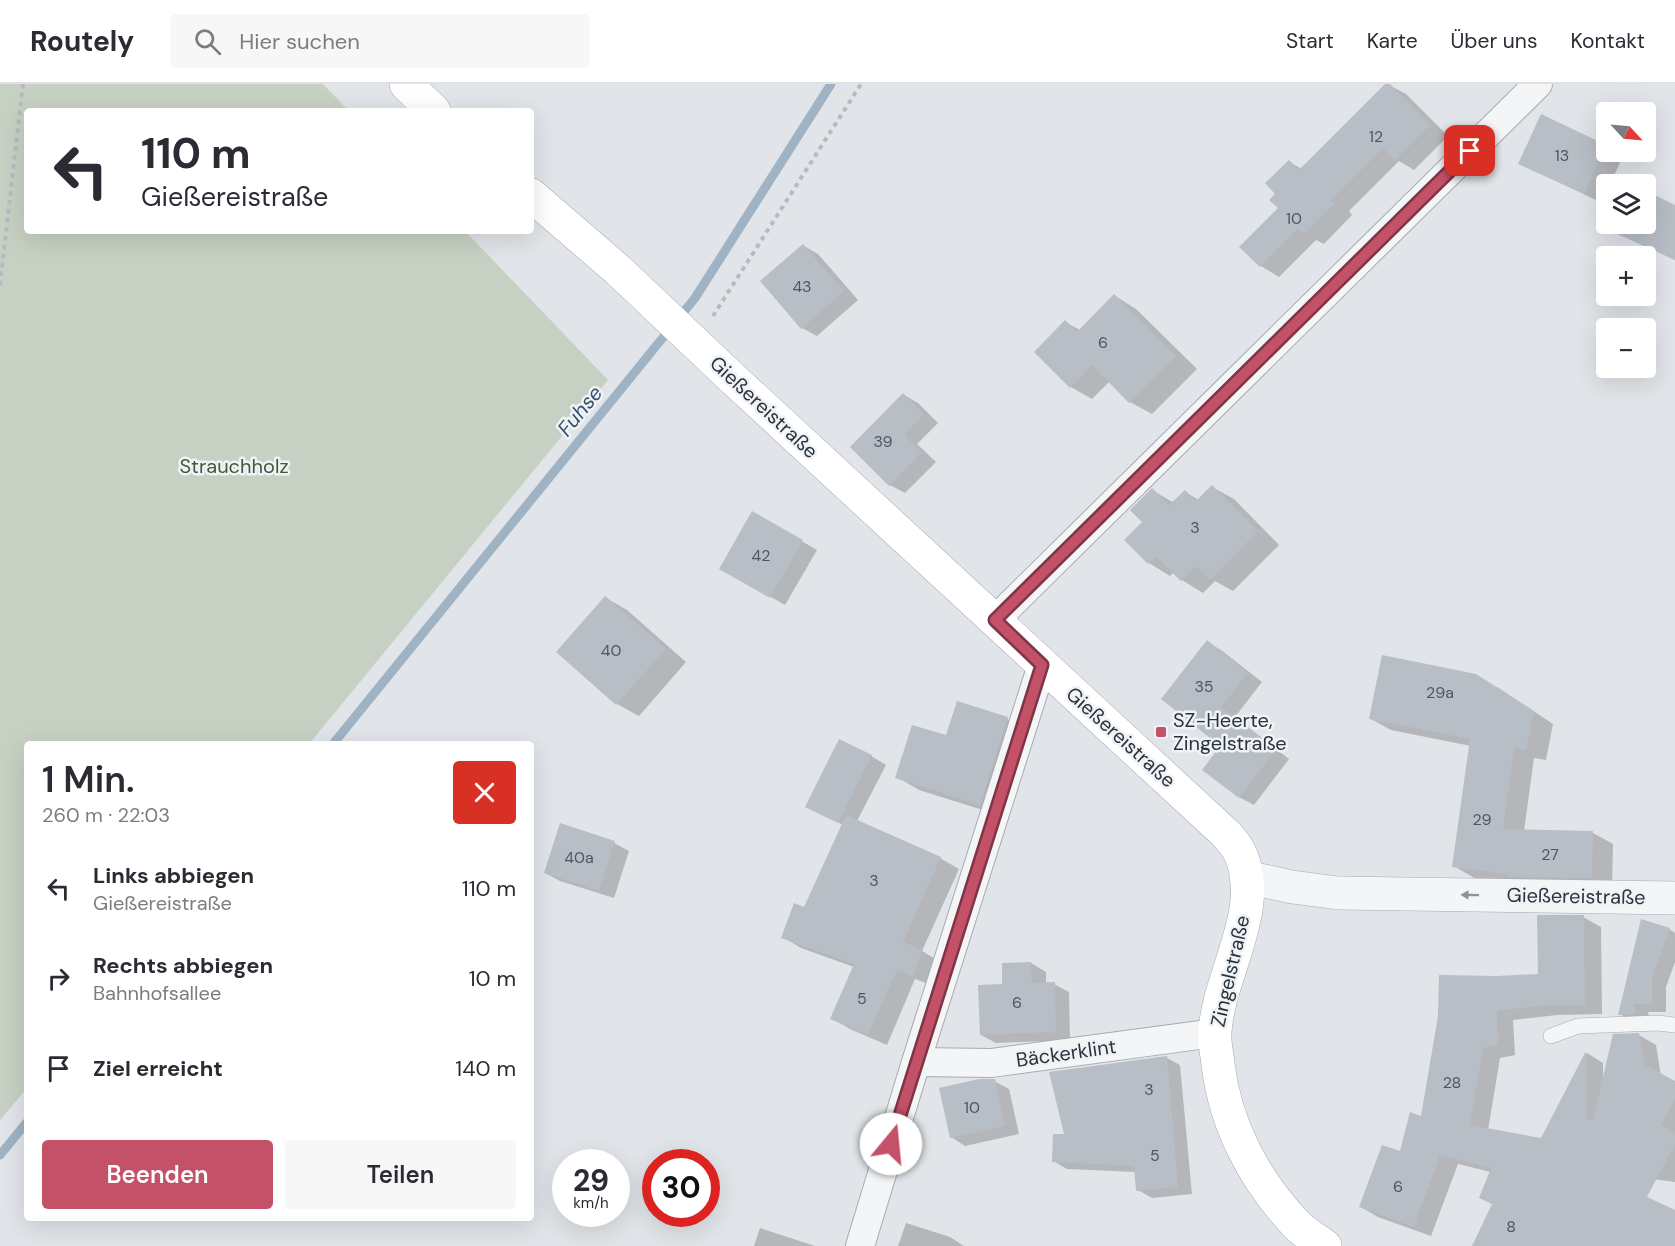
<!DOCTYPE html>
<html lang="de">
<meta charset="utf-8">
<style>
body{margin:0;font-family:"DM Sans",sans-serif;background:#f7f7f7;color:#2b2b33;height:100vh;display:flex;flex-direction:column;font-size:22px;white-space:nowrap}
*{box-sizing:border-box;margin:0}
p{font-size:20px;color:#7c7c81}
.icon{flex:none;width:33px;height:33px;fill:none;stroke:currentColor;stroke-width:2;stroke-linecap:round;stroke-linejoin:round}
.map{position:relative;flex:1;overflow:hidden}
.details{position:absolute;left:24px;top:657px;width:510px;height:480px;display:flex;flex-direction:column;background:#fff;border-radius:6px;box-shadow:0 6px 24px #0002}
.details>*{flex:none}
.guide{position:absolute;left:24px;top:24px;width:510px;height:126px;border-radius:6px;box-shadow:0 6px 24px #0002;background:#fff;color:#2b2b33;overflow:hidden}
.needle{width:39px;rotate:116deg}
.controls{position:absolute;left:1596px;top:18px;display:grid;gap:12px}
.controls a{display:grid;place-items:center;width:60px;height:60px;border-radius:6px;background:#fff;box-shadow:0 6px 24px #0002;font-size:30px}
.speed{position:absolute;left:552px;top:1065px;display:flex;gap:12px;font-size:30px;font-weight:700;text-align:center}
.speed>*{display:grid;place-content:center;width:78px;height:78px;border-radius:50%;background:#fff;box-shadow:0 6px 24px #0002;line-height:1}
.speed small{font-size:15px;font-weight:400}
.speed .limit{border:9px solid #d22;background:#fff;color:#111}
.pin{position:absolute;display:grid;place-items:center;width:51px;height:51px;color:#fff;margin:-26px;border-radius:12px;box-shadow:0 3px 9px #0006}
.me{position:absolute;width:66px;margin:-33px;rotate:17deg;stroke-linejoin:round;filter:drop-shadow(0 0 4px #0008)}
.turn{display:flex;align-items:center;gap:21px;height:126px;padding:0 18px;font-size:27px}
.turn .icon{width:78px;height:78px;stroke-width:2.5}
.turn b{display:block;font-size:42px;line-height:51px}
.round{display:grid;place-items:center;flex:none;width:63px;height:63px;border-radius:6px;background:#f7f7f7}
.overview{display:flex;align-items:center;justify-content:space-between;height:102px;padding:0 18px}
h1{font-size:36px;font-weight:600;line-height:45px}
.cta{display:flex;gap:12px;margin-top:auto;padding:12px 18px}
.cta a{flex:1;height:69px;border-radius:6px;background:#c35168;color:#fff;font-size:24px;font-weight:600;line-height:69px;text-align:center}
.cta a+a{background:#f7f7f7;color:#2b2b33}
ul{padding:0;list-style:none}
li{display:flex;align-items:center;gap:18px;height:90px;padding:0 18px}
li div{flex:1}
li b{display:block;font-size:22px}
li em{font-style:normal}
header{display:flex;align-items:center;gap:36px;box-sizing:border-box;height:84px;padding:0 30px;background:#fff;border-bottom:2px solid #e1e1e2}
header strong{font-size:28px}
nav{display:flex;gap:33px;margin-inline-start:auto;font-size:21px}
.search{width:420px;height:54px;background:#f7f7f7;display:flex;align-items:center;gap:15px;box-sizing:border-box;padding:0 21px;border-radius:6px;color:#7c7c81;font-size:22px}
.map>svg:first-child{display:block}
.green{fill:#c7d1c3}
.shadow{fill:#0003}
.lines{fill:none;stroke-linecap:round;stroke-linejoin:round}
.stream{stroke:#9fb3c5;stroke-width:9}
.building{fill:#b8bec5}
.service-casing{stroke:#a7abb2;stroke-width:16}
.minor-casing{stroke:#a7abb2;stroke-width:30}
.tertiary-casing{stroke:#a7abb2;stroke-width:34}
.secondary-casing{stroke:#a7abb2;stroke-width:34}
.path{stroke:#b7bbc0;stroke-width:4;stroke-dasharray:4.5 4.5;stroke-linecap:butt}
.service{stroke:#f3f5f7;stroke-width:15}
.minor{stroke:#f3f5f7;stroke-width:28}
.tertiary{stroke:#f3f5f7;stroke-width:33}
.secondary{stroke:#fff;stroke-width:33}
.oneway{fill:#8f949a}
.route-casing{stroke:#7f3544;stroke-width:15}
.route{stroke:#c35168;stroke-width:10}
.poi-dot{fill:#c35168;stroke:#f0f3f6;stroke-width:2}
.labels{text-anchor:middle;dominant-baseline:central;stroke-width:5;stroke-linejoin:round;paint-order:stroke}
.number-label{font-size:16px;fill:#4e5660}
.street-label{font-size:20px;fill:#2b333e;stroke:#f0f3f6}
.park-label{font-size:20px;fill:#415939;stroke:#f0f3f6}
.poi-label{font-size:20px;fill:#2b333e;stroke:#f0f3f6;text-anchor:start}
.water-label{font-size:21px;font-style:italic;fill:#38536f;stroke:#f0f3f6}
</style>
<header>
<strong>Routely</strong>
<div class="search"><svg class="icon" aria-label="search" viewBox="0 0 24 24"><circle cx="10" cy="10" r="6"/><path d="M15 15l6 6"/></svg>Hier suchen</div>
<nav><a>Start</a><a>Karte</a><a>Über uns</a><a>Kontakt</a></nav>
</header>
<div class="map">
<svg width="1675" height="1162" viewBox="0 0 1675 1162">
<rect width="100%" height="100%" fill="#e1e4e8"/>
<!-- green -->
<path class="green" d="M0 0H323L349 27H27V147H465L608 296 309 660H27V1004L0 1036Z"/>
<!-- shadow -->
<g class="shadow">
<path d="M1387 0 1406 10 1448 52 1414 86 1399 77 1349 127 1352 131 1324 160 1316 156 1279 193 1261 182 1280 124 1277 110 1289 78 1302 85Z"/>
<path d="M1541 32 1606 62V68H1616L1623 72 1613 94 1627 100H1606V121L1520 79Z"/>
<path d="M1646 109 1675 123V176L1618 148 1622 140H1646Z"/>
<path d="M804 162 818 170 858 216 817 252 802 244Z"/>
<path d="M1115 212 1136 225 1197 285 1152 330 1130 318 1110 297 1092 315 1071 303 1065 238 1080 246Z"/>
<path d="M904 311 918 319 938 339 917 360 936 378 905 409 890 401 852 363Z"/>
<path d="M1212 403 1234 415 1279 461 1233 507 1215 497 1203 509 1182 496 1174 488 1170 492 1149 479 1144 438 1152 406 1174 419 1185 408 1199 416Z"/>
<path d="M753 429 817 466 785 521 721 485Z"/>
<path d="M606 514 627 526 686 578 639 632 617 620 558 568Z"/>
<path d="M1207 558 1221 566 1262 598 1235 633 1289 675 1254 721 1239 713 1222 662Z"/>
<path d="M1497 603 1553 640 1546 676 1534 674 1524 747 1593 749 1613 760 1612 805 1523 800 1474 794 1454 782 1471 662 1391 646 1371 635Z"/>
<path d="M958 619 1007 635 1029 647 1002 732 919 706 897 693 947 653Z"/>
<path d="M871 672 886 681 857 737 940 774 959 785 922 867 940 878 932 901 915 895 887 961 850 945 832 934 854 883 801 864 783 853 805 825 843 741 822 730Z"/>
<path d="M614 759 629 767 614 814 560 797 545 789Z"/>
<path d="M1583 833 1601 843 1602 930 1557 931 1513 936 1515 971 1500 974 1488 1046 1542 1056 1587 969 1603 979V995L1639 951 1656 961 1661 992 1675 999V1098L1585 1086 1675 1128V1162H1474L1494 1120 1491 1088 1458 1080 1431 1152 1378 1133 1361 1123 1401 1069 1422 1035 1440 932 1539 891Z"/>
<path d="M1669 845 1675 849V878L1666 903V928H1648L1650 938H1634L1620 930Z"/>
<path d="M1031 879 1046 888V900H1054L1069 908 1070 956 996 959 981 951 1004 902Z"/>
<path d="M1167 974 1180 981 1192 1110 1152 1114 1138 1106 1136 1088 1067 1085 1053 1077 1066 1052Z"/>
<path d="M994 997 1009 1005 1019 1050 965 1062 951 1053Z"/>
<path d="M906 1139 950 1153 964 1162H898Z"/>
<path d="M760 1144 812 1161 815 1162H754Z"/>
</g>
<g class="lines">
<!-- stream -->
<g class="stream">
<path d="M333 660 695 214 831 0"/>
<path d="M0 1071 27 1038"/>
</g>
</g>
<!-- building -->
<g class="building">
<path d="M1385 0H1390L1430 41 1395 76 1383 64 1331 116 1334 120 1304 150 1298 145 1260 183 1239 163 1278 124 1269 116 1275 110 1265 99 1289 76 1299 86Z"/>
<path d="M1541 30 1606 61 1584 110 1518 80Z"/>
<path d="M1646 107 1675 121V176L1595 140H1646Z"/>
<path d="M803 160 844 207 801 245 760 197Z"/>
<path d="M1114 210 1176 272 1129 319 1092 281 1070 304 1034 268 1065 236 1077 248Z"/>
<path d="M903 309 924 330 904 351 922 369 889 402 850 363Z"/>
<path d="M1212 401 1258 447 1210 496 1196 482 1181 497 1156 473 1148 480 1124 456 1142 438 1130 426 1152 404 1169 421 1185 406 1196 417Z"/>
<path d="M752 427 803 456 770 514 719 485Z"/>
<path d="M605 512 666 565 616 621 556 568Z"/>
<path d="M1207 556 1248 589 1221 623 1276 666 1239 714 1202 686 1220 662 1161 615Z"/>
<path d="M1382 571 1476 590 1534 627 1526 666 1514 664 1503 745 1593 747 1592 794 1507 793V790L1452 783 1470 655 1369 635Z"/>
<path d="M957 617 1008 633 980 721 895 694 912 641 946 651Z"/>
<path d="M839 655 872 671 838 739 805 723Z"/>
<path d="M846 731 941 773 903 858 923 866 913 892 897 886 868 951 830 935 854 880 781 854 794 819 804 823Z"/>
<path d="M560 739 615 757 599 807 544 789Z"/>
<path d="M1537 831H1584L1585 921 1539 922 1497 927 1498 961 1483 964 1470 1041 1541 1054 1586 967 1587 1036H1593L1613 950 1639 949 1645 981 1675 997V1015L1661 1041 1675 1049V1060L1647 1113 1675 1126V1162H1472L1492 1120 1479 1114 1491 1084 1440 1071 1414 1143 1359 1123 1382 1061 1400 1067 1410 1028 1421 1032 1438 932 1439 891 1497 892 1538 890Z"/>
<path d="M1641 835 1670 844 1652 894V920H1634L1636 930 1618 931Z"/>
<path d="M1031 878 1032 899 1055 898 1056 948 980 951 978 901 1002 900V879Z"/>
<path d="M1167 972 1178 1103 1136 1107 1134 1082 1052 1078 1053 1050H1064L1049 988Z"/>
<path d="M979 995H995L1005 1042 950 1054 939 1004Z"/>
</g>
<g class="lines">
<!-- service casing -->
<g class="service-casing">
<path id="service" d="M1551 952 1578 942 1658 939 1675 941"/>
</g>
<!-- minor casing -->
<g class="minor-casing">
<g id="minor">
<path d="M995 536 1538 0"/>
<path d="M916 978 991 979 1214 949"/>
<path d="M860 1162 916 978 1042 581"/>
</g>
</g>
<!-- tertiary casing -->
<g class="tertiary-casing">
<path id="tertiary" d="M1246 793 1292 803 1338 809 1675 814"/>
</g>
<!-- secondary casing -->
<g class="secondary-casing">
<g id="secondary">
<path d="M406 0 434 27"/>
<path d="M531 111 618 186 730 292 1225 749C1230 754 1235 760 1239 767 1267 823 1218 891 1215 948 1214 958 1217 970 1218 980 1225 1040 1254 1096 1296 1140 1304 1149 1316 1155 1325 1162"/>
</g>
</g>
<!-- path -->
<g class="path">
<path d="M0 201 23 0"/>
<path d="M713 232 861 0"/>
</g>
<!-- service -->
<use href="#service" class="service"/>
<!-- minor -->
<use href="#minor" class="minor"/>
<!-- tertiary -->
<use href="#tertiary" class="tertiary"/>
<!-- secondary -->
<use href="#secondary" class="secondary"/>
</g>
<!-- one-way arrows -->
<defs><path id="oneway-solid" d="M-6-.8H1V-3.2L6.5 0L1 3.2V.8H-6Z" transform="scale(1.5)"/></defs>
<use class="oneway" href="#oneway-solid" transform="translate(1470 811) rotate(-179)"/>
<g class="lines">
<!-- route casing -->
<g class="route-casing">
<path id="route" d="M891 1060 1042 581 995 536 1470 67"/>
</g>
<!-- route -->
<use href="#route" class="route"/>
</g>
<!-- markers -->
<rect class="poi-dot" x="1155" y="642" width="12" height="12" rx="3"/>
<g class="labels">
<!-- number labels -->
<g class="number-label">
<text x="1376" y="52">12</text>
<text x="1562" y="71">13</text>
<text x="1294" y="134">10</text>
<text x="802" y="202">43</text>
<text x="1103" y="258">6</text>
<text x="883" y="357">39</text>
<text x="1195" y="443">3</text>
<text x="761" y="471">42</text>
<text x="611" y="566">40</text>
<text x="1204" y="602">35</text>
<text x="1440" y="608">29a</text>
<text x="1482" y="735">29</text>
<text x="1550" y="770">27</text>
<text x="579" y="773">40a</text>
<text x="874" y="796">3</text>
<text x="862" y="914">5</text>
<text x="1017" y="918">6</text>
<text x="1452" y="998">28</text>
<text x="1149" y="1005">3</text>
<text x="972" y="1023">10</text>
<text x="1155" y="1071">5</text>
<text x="1398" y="1102">6</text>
<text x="1511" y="1142">8</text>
</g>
<!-- street labels -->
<g class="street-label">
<text transform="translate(764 323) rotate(43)">Gießereistraße</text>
<text transform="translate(1121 653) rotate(42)">Gießereistraße</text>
<text transform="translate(1576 812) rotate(1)">Gießereistraße</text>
<text transform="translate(1230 887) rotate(-77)">Zingelstraße</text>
<text transform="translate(1066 969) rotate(-8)">Bäckerklint</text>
</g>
<!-- park labels -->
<g class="park-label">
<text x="234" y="382">Strauchholz</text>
</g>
<!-- poi labels -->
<g class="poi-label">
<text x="1173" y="636">SZ-Heerte,<tspan x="1173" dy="23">Zingelstraße</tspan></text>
</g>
<!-- water labels -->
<g class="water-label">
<text transform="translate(580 327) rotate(-51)">Fuhse</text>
</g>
</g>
</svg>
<div class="controls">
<a><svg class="needle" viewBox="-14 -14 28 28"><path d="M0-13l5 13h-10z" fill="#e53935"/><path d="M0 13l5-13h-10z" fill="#7c7c81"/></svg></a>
<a><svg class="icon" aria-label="layers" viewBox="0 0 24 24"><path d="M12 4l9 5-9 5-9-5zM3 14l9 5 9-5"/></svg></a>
<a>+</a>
<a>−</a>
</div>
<div class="speed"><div>29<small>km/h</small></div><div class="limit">30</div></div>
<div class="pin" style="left:1470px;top:67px;background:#d93025"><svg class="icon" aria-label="arrive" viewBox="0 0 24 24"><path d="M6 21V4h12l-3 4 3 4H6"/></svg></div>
<svg class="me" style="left:891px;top:1060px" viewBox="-20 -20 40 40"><circle r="19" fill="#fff"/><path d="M0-13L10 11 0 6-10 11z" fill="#c35168"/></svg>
<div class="guide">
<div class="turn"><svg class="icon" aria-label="left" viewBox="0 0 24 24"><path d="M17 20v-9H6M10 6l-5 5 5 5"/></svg><div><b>110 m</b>Gießereistraße</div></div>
</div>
<section class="details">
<div class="overview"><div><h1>1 Min.</h1><p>260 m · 22:03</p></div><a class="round" style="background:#d93025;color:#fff"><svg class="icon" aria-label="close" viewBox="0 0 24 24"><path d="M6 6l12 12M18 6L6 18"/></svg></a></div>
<ul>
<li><svg class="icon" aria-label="left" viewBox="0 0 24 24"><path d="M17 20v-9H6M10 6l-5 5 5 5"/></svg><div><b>Links abbiegen</b><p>Gießereistraße</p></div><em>110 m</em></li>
<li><svg class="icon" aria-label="right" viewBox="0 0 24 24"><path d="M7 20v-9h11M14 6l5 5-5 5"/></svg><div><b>Rechts abbiegen</b><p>Bahnhofsallee</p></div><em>10 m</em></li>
<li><svg class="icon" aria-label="arrive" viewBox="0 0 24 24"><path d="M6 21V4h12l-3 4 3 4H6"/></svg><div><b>Ziel erreicht</b></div><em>140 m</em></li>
</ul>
<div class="cta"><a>Beenden</a><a>Teilen</a></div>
</section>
</div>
